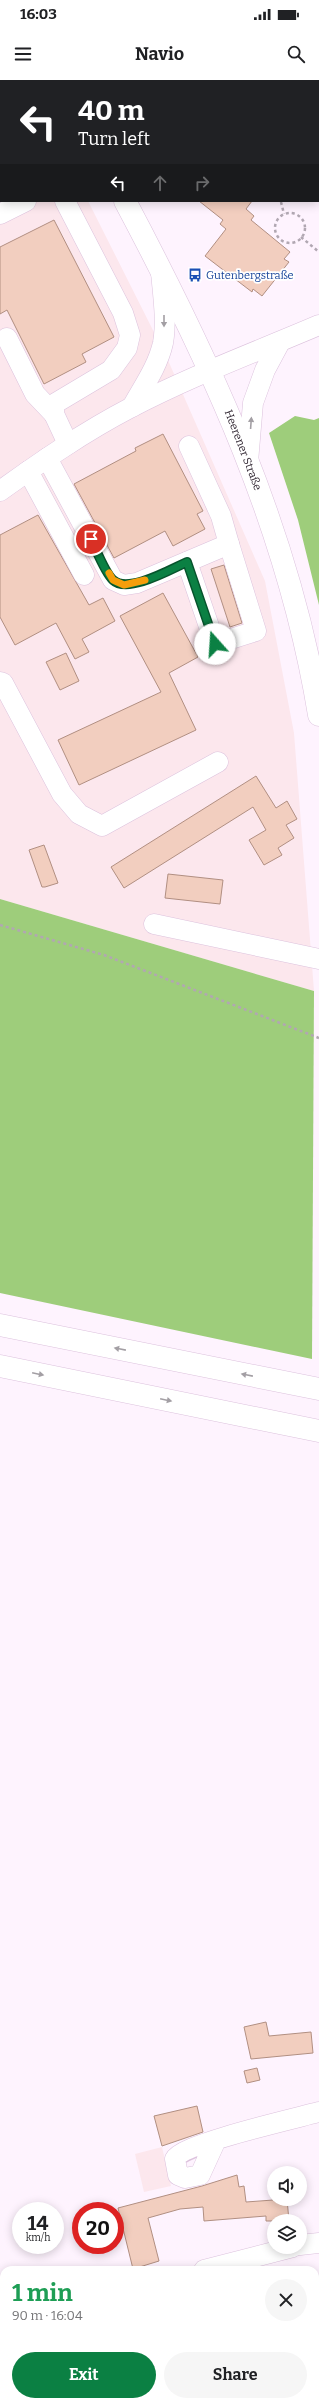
<!DOCTYPE html>
<meta charset="utf-8">
<style>
body{margin:0;font-family:Bitter,serif;background:#f6f6f6;color:#202124;height:100vh;display:flex;flex-direction:column;font-size:15px;white-space:nowrap}
*{box-sizing:border-box;margin:0}
p{font-size:13px;color:#757577}
.icon{flex:none;width:22px;height:22px;fill:none;stroke:currentColor;stroke-width:2;stroke-linecap:round;stroke-linejoin:round}
.map{position:relative;flex:1;overflow:hidden}
.panel{position:absolute;left:0px;top:2186px;width:319px;height:140px;display:flex;flex-direction:column;background:#fff;border-radius:12px 12px 0 0;box-shadow:0 2px 10px #0003}
.panel>*{flex:none}
.top-card{position:absolute;left:0px;top:0px;width:319px;height:122px;box-shadow:0 2px 10px #0003;background:#202124;color:#fff;overflow:hidden}
.tools{position:absolute;left:267px;top:2086px;display:grid;gap:8px}
.tools a{display:grid;place-items:center;width:40px;height:40px;border-radius:50%;background:#fff;box-shadow:0 2px 10px #0003;font-size:20px}
.speed{position:absolute;left:12px;top:2122px;display:flex;gap:8px;font-size:20px;font-weight:700;text-align:center}
.speed>*{display:grid;place-content:center;width:52px;height:52px;border-radius:50%;background:#fff;box-shadow:0 2px 10px #0003;line-height:1}
.speed small{font-size:10px;font-weight:400}
.speed .limit{border:6px solid #d22;background:#fff;color:#111}
.pin{position:absolute;display:grid;place-items:center;width:34px;height:34px;color:#fff;margin:-17px;border:2px solid #fff;border-radius:50%;box-shadow:0 1px 4px #0007}
.me{position:absolute;width:44px;margin:-22px;rotate:341deg;stroke-linejoin:round;filter:drop-shadow(0 0 3px #0008)}
.turn{display:flex;align-items:center;gap:14px;height:84px;padding:0 12px;font-size:18px}
.turn .icon{width:52px;height:52px;stroke-width:2.5}
.turn b{display:block;font-size:28px;line-height:34px}
.lanes{display:flex;align-items:center;height:38px;padding:0 12px;background:#0003;justify-content:center;gap:20px;direction:ltr}
.lanes .off{opacity:.35}
.round{display:grid;place-items:center;flex:none;width:42px;height:42px;border-radius:21px;background:#f6f6f6}
.head{display:flex;align-items:center;justify-content:space-between;height:68px;padding:0 12px}
h1{font-size:24px;font-weight:700;line-height:30px;color:#1e9e55}
.button{display:flex;gap:8px;margin-top:auto;padding:8px 12px}
.button a{flex:1;height:46px;border-radius:24px;background:#0b8043;color:#fff;font-size:16px;font-weight:700;line-height:46px;text-align:center}
.button a+a{background:#f6f6f6;color:#202124}
.status{display:flex;justify-content:space-between;align-items:center;height:28px;padding:0 20px;background:#fff;direction:ltr}
.status svg{height:11px;fill:currentColor}
header{display:flex;justify-content:space-between;align-items:center;height:52px;padding:0 12px;background:#fff;font-size:18px;font-weight:700}
.map>svg:first-child{display:block}
.industrial{fill:#fce7ed}
.forest{fill:#9ecd7b}
.building{fill:#f2cebf;stroke:#b18f82}
.lines{fill:none;stroke-linecap:round;stroke-linejoin:round}
.minor-casing{stroke:#dcc2dd;stroke-width:21}
.major-casing{stroke:#dcc2dd;stroke-width:23}
.highway-casing{stroke:#dcc2dd;stroke-width:23}
.path{stroke:#b1a7b2;stroke-width:2.5;stroke-dasharray:3 3;stroke-linecap:butt}
.minor{stroke:#fff;stroke-width:20}
.major{stroke:#fff;stroke-width:22}
.highway{stroke:#fff;stroke-width:22}
.oneway{fill:#a39fa4}
.route-casing{stroke:#07532c;stroke-width:10}
.route{stroke:#0b8043;stroke-width:7}
.slow{stroke:#f59e0b;stroke-width:7}
.labels{text-anchor:middle;dominant-baseline:central;stroke-width:3.5;stroke-linejoin:round;paint-order:stroke}
.transit-label{font-size:11px;fill:#164399;stroke:#fff;text-anchor:start}
.street-label{font-size:11px;fill:#332934;stroke:#fff}
</style>
<div class="status"><b>16:03</b><svg viewBox="0 0 49 12"><path d="M0 12V9h3v3zM5 12V6h3v6zM10 12V3h3v9zM15 12V0h3v12zM26 1h20v11H26zM47 4h2v5h-2z"/></svg></div>
<header><svg class="icon" aria-label="menu" viewBox="0 0 24 24"><path d="M4 6h16M4 12h16M4 18h16"/></svg>Navio<svg class="icon" aria-label="search" viewBox="0 0 24 24"><circle cx="10" cy="10" r="6"/><path d="M15 15l6 6"/></svg></header>
<div class="map">
<svg width="319" height="2326" viewBox="0 0 319 2326">
<rect width="100%" height="100%" fill="#fef3fe"/>
<!-- industrial -->
<g class="industrial">
<path d="M0 0 28 1H1V121H88L167 278 265 501 294 653 314 911 0 819Z"/>
<path d="M162 2067 171 2106 144 2112 135 2074Z"/>
</g>
<!-- forest -->
<g class="forest">
<path d="M295 336 314 340 319 338V525L298 440 269 353Z"/>
<path d="M0 819 314 911 312 1279 0 1213Z"/>
</g>
<!-- building -->
<g class="building">
<path d="M199 121H252L246 129 254 136 251 140 290 172 284 179 289 182 262 216 253 209 252 212 205 176 226 149 220 144 223 140Z"/>
<path d="M54 140 114 257 82 274 86 282 44 304 7 230 0 234V167Z"/>
<path d="M163 354 203 431 197 434 205 449 173 466 165 451 114 478 74 404 136 371 135 368Z"/>
<path d="M38 435 89 525 103 518 115 541 82 559 89 572 75 579 56 543 15 565 0 537V455Z"/>
<path d="M224 485 242 543 230 547 211 489Z"/>
<path d="M163 513 198 577 169 593 196 650 79 705 58 660 161 612 120 536Z"/>
<path d="M66 573 79 601 60 610 46 582Z"/>
<path d="M256 696 276 728 287 721 297 739 286 745 294 758 278 768 282 775 264 785 249 760 266 750 253 727 124 808 111 787Z"/>
<path d="M44 765 58 803 45 807H42L29 770Z"/>
<path d="M168 794 223 800 220 824 165 818Z"/>
<path d="M266 1942 269 1956 311 1952 313 1973 251 1979 244 1947Z"/>
<path d="M257 1988 260 2000 247 2003 244 1991Z"/>
<path d="M197 2026 203 2052 162 2066 154 2036Z"/>
<path d="M237 2095 239 2107 244 2106 246 2122 287 2119 289 2141H266V2136L204 2141 203 2127 180 2129 148 2138 159 2181 133 2189 118 2128 202 2106Z"/>
</g>
<g class="lines">
<!-- minor casing -->
<g class="minor-casing">
<g id="minor">
<path d="M65 121 123 233 130 255 127 268 111 290 54 324V334L68 364"/>
<path d="M0 134 26 121"/>
<path d="M7 258 35 314 54 334"/>
<path d="M132 327C143 307 158 286 163 263 167 240 163 216 161 192"/>
<path d="M47 378 113 500 124 505 137 503 229 464 221 436 189 366"/>
<path d="M248 382 253 323 265 290 280 262"/>
<path d="M28 391 84 495"/>
<path d="M0 411C42 381 84 352 130 328 191 296 256 272 319 245"/>
<path d="M187 482 215 564 256 551 229 464"/>
<path d="M0 602 3 603 62 714 79 734 102 746 218 682"/>
<path d="M154 844 319 879"/>
<path d="M216 2060 200 2095 185 2098 178 2095 175 2079C182 2064 297 2038 319 2032"/>
<path d="M300 2165 319 2163"/>
<path d="M204 2190 293 2167"/>
<path d="M0 2243 4 2242"/>
</g>
</g>
<!-- major casing -->
<g class="major-casing">
<g id="major">
<path d="M63 0 64 1"/>
<path d="M125 121C212 285 289 450 319 635"/>
</g>
</g>
<!-- highway casing -->
<g class="highway-casing">
<g id="highway">
<path d="M0 1245 319 1309"/>
<path d="M0 1286 319 1351"/>
</g>
</g>
<!-- path -->
<g class="path">
<path d="M263 1V0"/>
<path d="M318 76H319"/>
<path d="M281 122 284 134"/>
<circle cx="290" cy="148" r="15"/>
<path d="M301 157 319 172"/>
<path d="M0 845 104 875 319 958"/>
</g>
<!-- minor -->
<use href="#minor" class="minor"/>
<!-- major -->
<use href="#major" class="major"/>
<!-- highway -->
<use href="#highway" class="highway"/>
</g>
<!-- one-way arrows -->
<defs><path id="oneway-solid" d="M-6-.8H1V-3.2L6.5 0L1 3.2V.8H-6Z"/></defs>
<g class="oneway">
<use href="#oneway-solid" transform="translate(164 241) rotate(90)"/>
<use href="#oneway-solid" transform="translate(251 343) rotate(-86)"/>
<use href="#oneway-solid" transform="translate(120 1269) rotate(-169)"/>
<use href="#oneway-solid" transform="translate(38 1294) rotate(12)"/>
<use href="#oneway-solid" transform="translate(247 1295) rotate(-169)"/>
<use href="#oneway-solid" transform="translate(166 1320) rotate(12)"/>
</g>
<g class="lines">
<!-- route casing -->
<g class="route-casing">
<path id="route" d="M91 459C96 469 105 493 113 500 128 514 171 489 187 482L215 564"/>
</g>
<!-- route -->
<use href="#route" class="route"/>
<!-- slow -->
<path class="slow" d="M109 493 113 500 124 505 145 500"/>
</g>
<!-- icons -->
<defs>
<g id="bus-bare" transform="scale(1.08)"><path d="M-5-6H5V4H4V6H2V4H-2V6H-4V4H-5ZM-3.5-4V0h7V-4ZM-3.5 1.2v1.5H-2V1.2ZM2 1.2v1.5H3.5V1.2Z" fill="#1a4fb4" stroke="#fff" stroke-width="2.5" paint-order="stroke"/></g>
</defs>
<g fill-rule="evenodd">
<use href="#bus-bare" x="195" y="195"/>
</g>
<g class="labels">
<!-- transit labels -->
<g class="transit-label">
<text x="206" y="195">Gutenbergstraße</text>
</g>
<!-- street labels -->
<g class="street-label">
<text transform="translate(243 370) rotate(69)">Heerener Straße</text>
</g>
</g>
</svg>
<div class="tools">
<a><svg class="icon" aria-label="sound" viewBox="0 0 24 24"><path d="M4 9h4l5-4v14l-5-4H4zM17 9q2 3 0 6"/></svg></a>
<a><svg class="icon" aria-label="layers" viewBox="0 0 24 24"><path d="M12 4l9 5-9 5-9-5zM3 14l9 5 9-5"/></svg></a>
</div>
<div class="speed"><div>14<small>km/h</small></div><div class="limit">20</div></div>
<div class="pin" style="left:91px;top:459px;background:#d93025"><svg class="icon" aria-label="arrive" viewBox="0 0 24 24"><path d="M6 21V4h12l-3 4 3 4H6"/></svg></div>
<svg class="me" style="left:215px;top:564px" viewBox="-20 -20 40 40"><circle r="19" fill="#fff"/><path d="M0-13L10 11 0 6-10 11z" fill="#0b8043"/></svg>
<div class="top-card">
<div class="turn"><svg class="icon" aria-label="left" viewBox="0 0 24 24"><path d="M17 20v-9H6M10 6l-5 5 5 5"/></svg><div><b>40 m</b>Turn left</div></div>
<div class="lanes"><svg class="icon" aria-label="left" viewBox="0 0 24 24"><path d="M17 20v-9H6M10 6l-5 5 5 5"/></svg><svg class="icon off" aria-label="ahead" viewBox="0 0 24 24"><path d="M12 20V5M6 11l6-6 6 6"/></svg><svg class="icon off" aria-label="right" viewBox="0 0 24 24"><path d="M7 20v-9h11M14 6l5 5-5 5"/></svg></div>
</div>
<section class="panel">
<div class="head"><div><h1>1 min</h1><p>90 m · 16:04</p></div><a class="round"><svg class="icon" aria-label="close" viewBox="0 0 24 24"><path d="M6 6l12 12M18 6L6 18"/></svg></a></div>
<div class="button"><a>Exit</a><a>Share</a></div>
</section>
</div>
